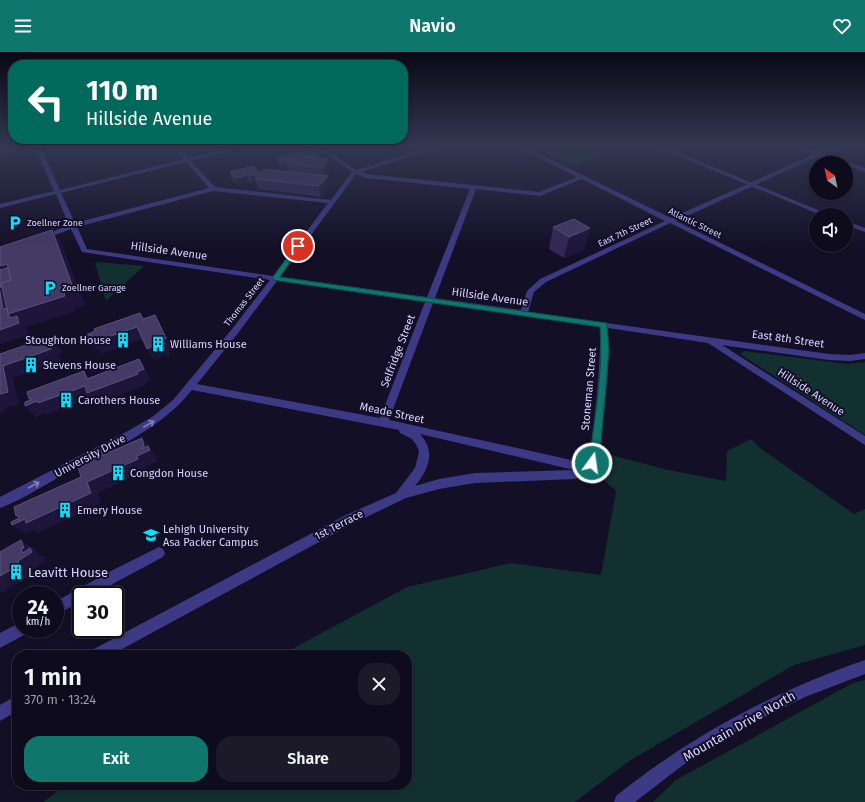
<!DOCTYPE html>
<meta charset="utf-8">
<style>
body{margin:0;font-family:"Fira Sans",sans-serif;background:#1c1929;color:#f1f3f6;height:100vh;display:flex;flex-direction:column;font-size:15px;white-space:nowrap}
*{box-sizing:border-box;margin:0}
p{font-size:13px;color:#9b9ba3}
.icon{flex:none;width:22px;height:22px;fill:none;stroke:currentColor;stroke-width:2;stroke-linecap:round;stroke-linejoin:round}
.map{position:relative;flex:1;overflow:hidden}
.side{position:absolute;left:12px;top:598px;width:400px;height:140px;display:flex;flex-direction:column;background:#0e0b1c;border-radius:16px;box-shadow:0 2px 6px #0003,0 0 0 1px #2e2b3b}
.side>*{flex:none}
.top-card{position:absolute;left:8px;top:8px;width:400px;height:84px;border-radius:16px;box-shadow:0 2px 6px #0003,0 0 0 1px #2e2b3b;background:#00695c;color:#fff;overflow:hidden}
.needle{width:26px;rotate:327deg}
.fabs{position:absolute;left:809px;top:104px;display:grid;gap:8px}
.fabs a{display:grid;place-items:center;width:44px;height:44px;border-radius:50%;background:#0e0b1c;box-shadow:0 2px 6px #0003,0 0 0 1px #2e2b3b;font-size:20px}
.speed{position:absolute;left:12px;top:534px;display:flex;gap:8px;font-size:20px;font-weight:700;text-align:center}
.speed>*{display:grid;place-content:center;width:52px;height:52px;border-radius:50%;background:#0e0b1c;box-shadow:0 2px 6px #0003,0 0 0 1px #2e2b3b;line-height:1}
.speed small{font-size:10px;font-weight:400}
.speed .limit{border:2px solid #111;border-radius:6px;background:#fff;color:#111}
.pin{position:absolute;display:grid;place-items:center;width:34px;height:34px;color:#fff;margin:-17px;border:2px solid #fff;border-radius:50%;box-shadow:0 1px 4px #0007}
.me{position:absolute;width:44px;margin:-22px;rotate:14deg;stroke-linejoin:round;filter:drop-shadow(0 0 3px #0008)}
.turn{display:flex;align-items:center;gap:14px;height:84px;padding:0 12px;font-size:18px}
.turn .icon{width:52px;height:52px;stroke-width:2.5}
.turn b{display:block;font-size:28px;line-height:34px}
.round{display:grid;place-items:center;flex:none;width:42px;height:42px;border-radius:16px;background:#1c1929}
.overview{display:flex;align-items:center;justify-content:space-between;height:68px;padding:0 12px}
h1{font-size:24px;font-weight:600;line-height:30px}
.button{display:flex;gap:8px;margin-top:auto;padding:8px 12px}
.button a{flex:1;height:46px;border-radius:16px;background:#0f766e;color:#fff;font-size:16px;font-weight:600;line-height:46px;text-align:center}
.button a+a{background:#1c1929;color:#f1f3f6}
header{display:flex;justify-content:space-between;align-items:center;height:52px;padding:0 12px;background:#0f766e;color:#fff;font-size:18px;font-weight:600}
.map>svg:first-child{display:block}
.green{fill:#12302f}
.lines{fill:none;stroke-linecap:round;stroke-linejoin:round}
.minor{fill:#3d3a85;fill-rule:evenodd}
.tertiary{fill:#3d3a85;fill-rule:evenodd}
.secondary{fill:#6f6bff;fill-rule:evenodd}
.wall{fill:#312854}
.shaded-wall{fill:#1d163a}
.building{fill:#433a66;stroke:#5a527e}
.oneway{stroke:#837fbc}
.route{fill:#0f766e;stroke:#0a4d48}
.labels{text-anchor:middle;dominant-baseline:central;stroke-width:4;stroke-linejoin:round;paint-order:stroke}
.far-poi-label{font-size:9px;fill:#d9d4ff;stroke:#130f26;text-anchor:start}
.far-street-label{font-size:9px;fill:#d9d4ff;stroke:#130f26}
.street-label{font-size:11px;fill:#d9d4ff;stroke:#130f26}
.poi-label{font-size:11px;fill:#d9d4ff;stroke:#130f26;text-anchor:start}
.near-poi-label{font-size:13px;fill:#d9d4ff;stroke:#130f26;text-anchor:start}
.near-street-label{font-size:13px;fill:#d9d4ff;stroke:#130f26}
</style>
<header><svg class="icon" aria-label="menu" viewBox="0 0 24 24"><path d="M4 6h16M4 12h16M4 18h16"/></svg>Navio<svg class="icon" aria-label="heart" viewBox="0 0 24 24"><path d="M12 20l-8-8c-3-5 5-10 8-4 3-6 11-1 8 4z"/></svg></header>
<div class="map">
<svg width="865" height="750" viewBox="0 0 865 750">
<rect width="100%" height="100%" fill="#130f26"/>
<!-- green -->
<g class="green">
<path d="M530 93H606L618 98 573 114Z"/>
<path d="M97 210 144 214 106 249 95 211Z"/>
<path d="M745 299 848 312 865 310V383L740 302Z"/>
<path d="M751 387 760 396 854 462 865 457V593L794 613 629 709 575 750H43L66 733H407V603H281L407 535 511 511 601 523 616 439 595 420 607 402 668 418 726 429 727 399Z"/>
<path d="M865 628V750H653L676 728 853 631Z"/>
</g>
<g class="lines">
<!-- minor -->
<g class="minor">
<path d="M34 93H40L60 138 184 107 171 93H177L189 106 244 93H253L191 109 215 135 331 148 352 120 313 93H319L356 118 438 93H447L361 120 367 122 539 140 577 125 514 93H521L671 166 814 102 790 93H798L818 100 835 93H842L824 102 865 116V120L846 113V111H840L819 104 676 169 865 262V268L670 171 546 230 534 240 528 260 829 302 850 303 865 301V307L850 309 829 308 722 293 865 384V393L708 291 608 276V322L600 402 596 414 591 419 575 427 475 431 439 437 406 446 354 471 111 603H90L92 598 346 463 396 441 415 416 419 400 417 394 412 387 400 381 399 378 192 338C159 379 109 399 63 423 42 434 22 448 0 456V445L126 380 152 365 173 348 232 277 270 228 82 200 71 177 44 187H40V185L69 173 56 142 0 156V152L54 139ZM186 110 209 136 75 171 61 141ZM356 122 366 126 470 137 427 245 280 225ZM582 127 665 169 540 227 527 239 521 258 435 246 476 137 540 144ZM213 139 328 151 273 224 87 197 77 175ZM277 229 425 250 380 366 197 332 238 281ZM433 251 600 275C601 318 595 360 590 402L585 411 389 368ZM420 382 574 418 475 421 439 427 415 434C429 417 436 400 420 382Z"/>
<path d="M159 495 163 497 165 501 163 505 92 543H81V549L55 564V550L109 520Z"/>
<path d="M21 570V577H28L26 582 0 596V581Z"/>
<path d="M17 643V659L0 669V653Z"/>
</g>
<!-- tertiary -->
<g class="tertiary">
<path d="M652 93H660L830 163H821Z"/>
<path d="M846 169 865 176V180L846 173Z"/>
<path d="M865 608V622L805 645 742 676 683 713 635 750H614L616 744C694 682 771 641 865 608Z"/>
</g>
<!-- secondary -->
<path class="secondary" d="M0 93H13L0 97Z"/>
</g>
<!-- wall -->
<g class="wall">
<path d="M319 104V106L330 120 327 124 329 135 321 145 258 137 256 130 252 131 249 130 237 133 232 127 230 120H288L287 117 283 118 279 114 277 107Z"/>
<path d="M574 167 584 198 564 206 549 197 553 175Z"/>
</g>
<!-- shaded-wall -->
<g class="shaded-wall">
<path d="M59 93 63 99 51 102 47 96Z"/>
<path d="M14 94 20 105 0 109V98L12 97Z"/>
<path d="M319 104 320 111H286L287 117 283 118 281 111Z"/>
<path d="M328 107 330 120 324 128 322 115Z"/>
<path d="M261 121 255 127 256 130 252 131 250 124Z"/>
<path d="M247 123 249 130 237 133 235 126Z"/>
<path d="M328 124 329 135 321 145 319 134Z"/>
<path d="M590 176 584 198 564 206 569 185Z"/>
<path d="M52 178 62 193 85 253 74 256 76 259 26 275 29 283 0 292V278L3 257 0 239V206L7 212 64 241Z"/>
<path d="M155 263 173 298 169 299 171 304 167 305 165 303 154 309 147 297 162 288Z"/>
<path d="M137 275 143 287 101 302 97 296 95 297 86 285 92 283Z"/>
<path d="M52 287 62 298V301L58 302 59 304 61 309 13 326 19 352 4 356 5 360 0 361V342L3 314 42 290 41 288 49 298 47 291Z"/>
<path d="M139 307 146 318 151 328 145 331 146 333 96 352 91 346 48 362 46 361 36 365 25 354 33 351 29 347 87 327 84 319 93 331 137 320Z"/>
<path d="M142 386 157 405 158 409 145 415 146 418 98 441 101 451 39 481 35 478 26 482 12 473 22 468 16 464 87 430 137 404 141 396Z"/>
<path d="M21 488 35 497 36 500 44 505 46 509 32 518 33 522 0 542V524L18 509 23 501 21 497Z"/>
</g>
<!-- building -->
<g class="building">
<path d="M45 93H58L47 96Z"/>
<path d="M14 94 16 98 0 102V96Z"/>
<path d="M310 98 319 104 311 105 293 104 288 109 281 111 277 107Z"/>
<path d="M293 104 328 107 322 115 286 111Z"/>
<path d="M253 114 261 121 250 124 247 123 235 126 230 120Z"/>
<path d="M264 117 328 124 319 134 255 127Z"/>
<path d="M574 167 590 176 569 185 553 175Z"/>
<path d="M52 178 74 238 64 241 65 244 8 262 1 231 11 228 7 212 0 214V195Z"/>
<path d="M8 216 11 228 1 231 2 235H0V218Z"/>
<path d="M0 239 3 257 7 256 8 262 11 266 17 264 19 271 0 278Z"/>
<path d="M140 261 143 267 155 263 166 286 162 288 165 292 160 294 159 291 147 297 137 275 93 290 91 285 92 283 86 285V283L95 279 94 277Z"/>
<path d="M52 287 53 289 47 291 48 293 50 292 51 297 3 314 8 340 0 342V302L41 288 42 290Z"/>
<path d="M139 307 144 317 137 320 138 322 87 341 85 334 38 351 37 349 25 354V350L31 348V346L29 347 27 340 84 319 87 327Z"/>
<path d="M142 386 144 394 141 396V397L148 394 150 398 137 404 138 407 87 430 91 441 26 471 25 467 12 473 11 470 19 466 18 463 16 464 14 455 81 425 78 414Z"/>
<path d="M21 488 24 496 21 497 23 501 30 496 32 500 18 509 19 513 0 524V500Z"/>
</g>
<!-- one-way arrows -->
<defs><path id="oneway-shaft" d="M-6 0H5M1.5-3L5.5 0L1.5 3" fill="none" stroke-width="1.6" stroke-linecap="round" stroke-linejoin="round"/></defs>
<g class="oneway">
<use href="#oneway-shaft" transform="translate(149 372) rotate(-30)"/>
<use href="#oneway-shaft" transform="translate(34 433) rotate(-28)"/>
</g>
<!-- sky -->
<linearGradient id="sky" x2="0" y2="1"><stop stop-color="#0a0815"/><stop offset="0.47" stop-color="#333752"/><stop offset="1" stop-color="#333752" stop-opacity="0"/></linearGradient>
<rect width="865" height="198" fill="url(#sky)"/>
<!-- route -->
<path class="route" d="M298 192 301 194 280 225 607 271 609 298 600 402 595 414H588L587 411 590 402C596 360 603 318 600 275L273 228V225L296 193Z"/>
<!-- icons -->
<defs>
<g id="parking-bare" transform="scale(1.2)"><path d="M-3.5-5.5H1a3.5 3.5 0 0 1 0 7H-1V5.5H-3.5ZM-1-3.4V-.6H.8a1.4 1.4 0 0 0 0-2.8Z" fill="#00e5ff" stroke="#130f26" stroke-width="2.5" paint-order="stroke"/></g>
<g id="building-bare" transform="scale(1.2)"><path d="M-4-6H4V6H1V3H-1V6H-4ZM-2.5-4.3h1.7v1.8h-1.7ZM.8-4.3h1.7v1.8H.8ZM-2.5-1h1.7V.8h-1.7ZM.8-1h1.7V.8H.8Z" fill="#00e5ff" stroke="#130f26" stroke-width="2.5" paint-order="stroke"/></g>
<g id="university-bare" transform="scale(1.2)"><path d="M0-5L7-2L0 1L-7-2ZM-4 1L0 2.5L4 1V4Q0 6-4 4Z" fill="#00e5ff" stroke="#130f26" stroke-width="2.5" paint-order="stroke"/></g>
</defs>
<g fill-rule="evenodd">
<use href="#parking-bare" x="15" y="171"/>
<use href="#parking-bare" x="50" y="236"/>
<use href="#building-bare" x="123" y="288"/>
<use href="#building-bare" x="158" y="292"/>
<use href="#building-bare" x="31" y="313"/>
<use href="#building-bare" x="66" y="348"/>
<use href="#building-bare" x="118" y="421"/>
<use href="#building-bare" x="65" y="458"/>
<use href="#university-bare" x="151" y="483"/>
<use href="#building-bare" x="16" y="520"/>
</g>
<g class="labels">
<!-- far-poi labels -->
<g class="far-poi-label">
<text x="27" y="171">Zoellner Zone</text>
<text x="62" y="236">Zoellner Garage</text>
</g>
<!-- far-street labels -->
<g class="far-street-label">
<text transform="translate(695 171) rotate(26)">Atlantic Street</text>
<text transform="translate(625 180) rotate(-25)">East 7th Street</text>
<text transform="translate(244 250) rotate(-52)">Thomas Street</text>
</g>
<!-- street labels -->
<g class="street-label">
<text transform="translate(169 199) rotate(8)">Hillside Avenue</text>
<text transform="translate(490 245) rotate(8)">Hillside Avenue</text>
<text transform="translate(788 287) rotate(8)">East 8th Street</text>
<text transform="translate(398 299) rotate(-69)">Selfridge Street</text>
<text transform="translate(589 337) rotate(-85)">Stoneman Street</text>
<text transform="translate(811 340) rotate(33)">Hillside Avenue</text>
<text transform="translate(392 361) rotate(12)">Meade Street</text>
<text transform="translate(90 404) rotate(-28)">University Drive</text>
<text transform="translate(339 473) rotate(-27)">1st Terrace</text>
</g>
<!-- poi labels -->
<g class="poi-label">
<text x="111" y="288" text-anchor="end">Stoughton House</text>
<text x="170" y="292">Williams House</text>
<text x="43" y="313">Stevens House</text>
<text x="78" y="348">Carothers House</text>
<text x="130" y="421">Congdon House</text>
<text x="77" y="458">Emery House</text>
<text x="163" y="477">Lehigh University<tspan x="163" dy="13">Asa Packer Campus</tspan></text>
</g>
<!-- near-poi labels -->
<g class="near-poi-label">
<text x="28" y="520">Leavitt House</text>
</g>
<!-- near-street labels -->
<g class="near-street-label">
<text transform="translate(739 674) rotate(-30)">Mountain Drive North</text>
</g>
</g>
</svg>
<div class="fabs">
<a><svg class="needle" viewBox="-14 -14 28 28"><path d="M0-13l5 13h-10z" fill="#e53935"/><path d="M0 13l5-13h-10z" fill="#9b9ba3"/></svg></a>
<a><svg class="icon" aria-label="sound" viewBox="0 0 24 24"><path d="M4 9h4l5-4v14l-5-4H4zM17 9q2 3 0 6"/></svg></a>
</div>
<div class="speed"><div>24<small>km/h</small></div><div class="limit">30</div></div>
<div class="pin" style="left:298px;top:194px;background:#d93025"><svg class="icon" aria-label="arrive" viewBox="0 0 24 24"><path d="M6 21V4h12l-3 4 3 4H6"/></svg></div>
<svg class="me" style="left:592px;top:411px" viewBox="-20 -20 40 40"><circle r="17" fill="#0f766e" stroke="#fff" stroke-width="3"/><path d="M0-11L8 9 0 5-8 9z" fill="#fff"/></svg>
<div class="top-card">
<div class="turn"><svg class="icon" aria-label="left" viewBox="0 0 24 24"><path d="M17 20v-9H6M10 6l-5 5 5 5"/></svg><div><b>110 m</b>Hillside Avenue</div></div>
</div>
<section class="side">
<div class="overview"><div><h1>1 min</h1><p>370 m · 13:24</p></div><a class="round"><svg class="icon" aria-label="close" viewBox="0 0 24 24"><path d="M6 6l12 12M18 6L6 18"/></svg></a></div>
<div class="button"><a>Exit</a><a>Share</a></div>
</section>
</div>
